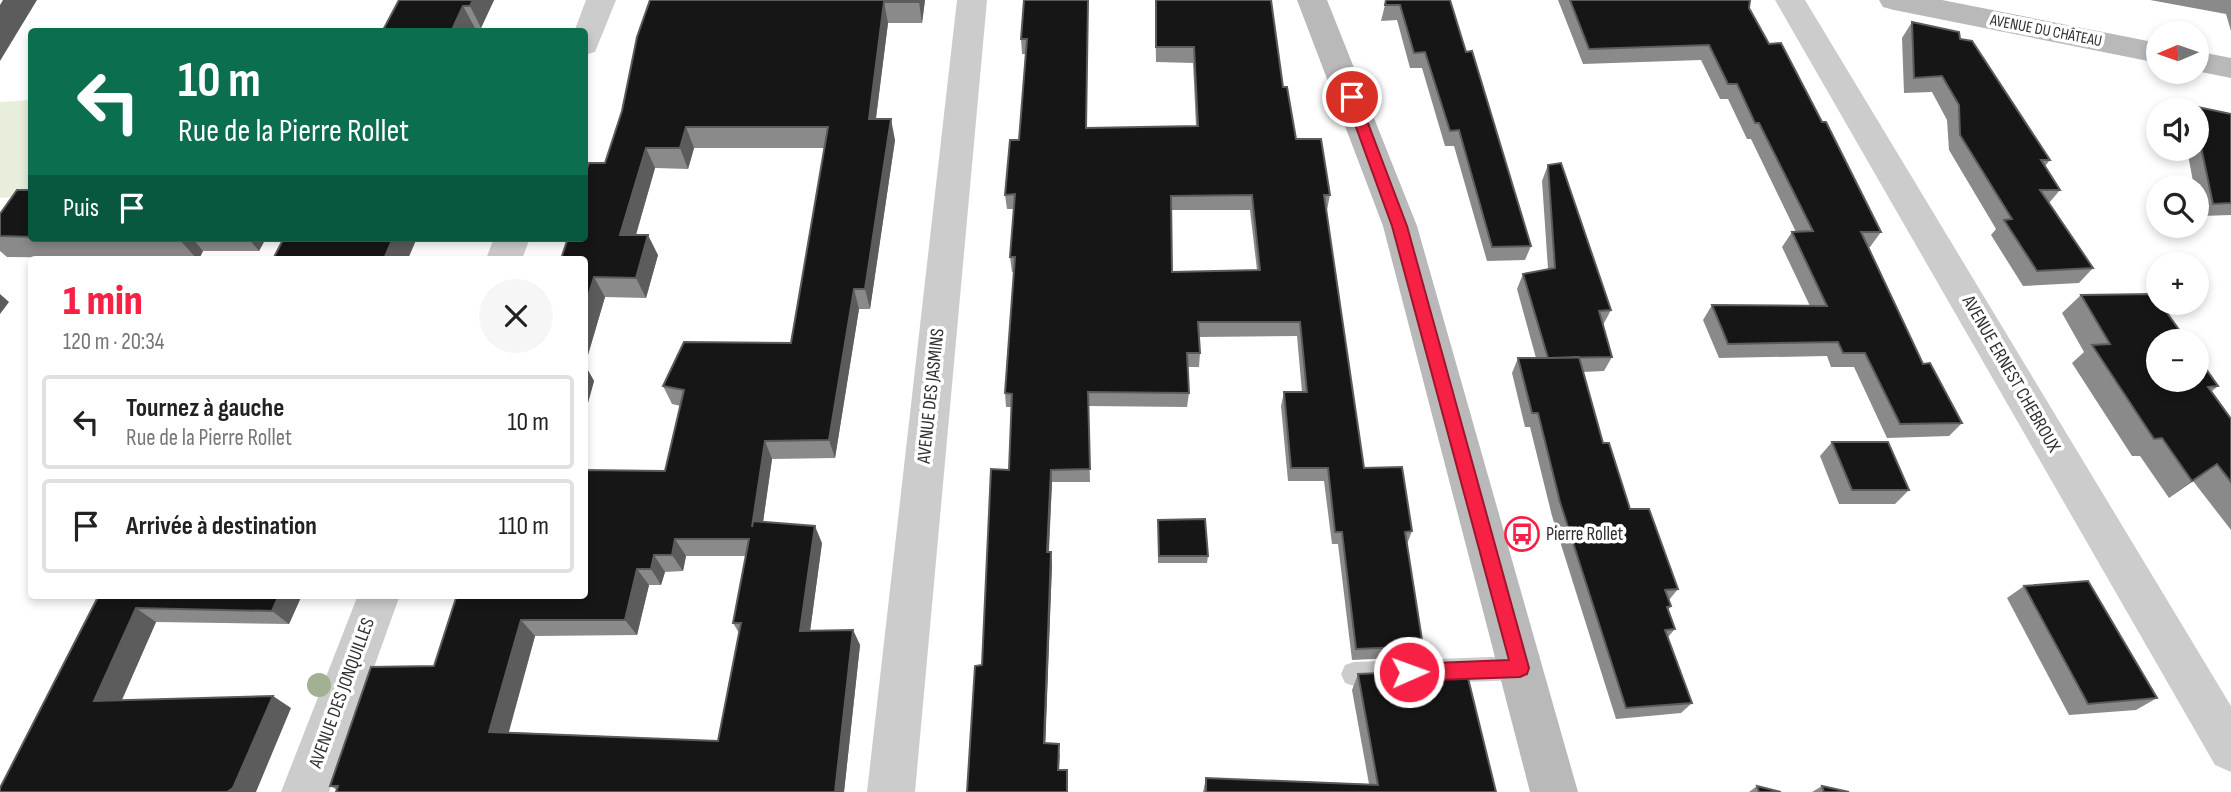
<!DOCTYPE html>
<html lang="fr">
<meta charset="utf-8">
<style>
body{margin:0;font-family:"Sofia Sans Condensed",sans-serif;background:#f6f6f6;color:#222;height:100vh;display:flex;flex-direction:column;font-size:26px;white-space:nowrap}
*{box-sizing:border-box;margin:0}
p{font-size:23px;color:#767676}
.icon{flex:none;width:38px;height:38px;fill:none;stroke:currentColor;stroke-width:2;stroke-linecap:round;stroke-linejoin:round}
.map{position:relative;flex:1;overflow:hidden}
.panel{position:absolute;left:28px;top:256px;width:560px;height:343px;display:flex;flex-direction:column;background:#fff;border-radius:7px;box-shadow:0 4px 10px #0003}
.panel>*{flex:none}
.banner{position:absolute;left:28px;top:28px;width:560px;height:214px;border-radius:7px;box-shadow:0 4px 10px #0003;background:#0b6e4f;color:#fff;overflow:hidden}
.needle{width:46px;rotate:268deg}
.buttons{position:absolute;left:2146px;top:21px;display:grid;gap:14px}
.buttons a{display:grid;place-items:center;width:63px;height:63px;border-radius:50%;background:#fff;box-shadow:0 4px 10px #0003;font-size:35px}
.pin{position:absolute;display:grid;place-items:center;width:60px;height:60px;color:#fff;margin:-30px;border:4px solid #fff;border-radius:50%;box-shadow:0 2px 7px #0007}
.me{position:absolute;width:77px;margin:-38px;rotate:88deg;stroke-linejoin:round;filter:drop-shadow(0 0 5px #0008)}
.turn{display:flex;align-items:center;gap:24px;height:147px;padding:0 35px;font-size:32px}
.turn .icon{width:91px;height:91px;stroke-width:2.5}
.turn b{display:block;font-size:49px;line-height:60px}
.then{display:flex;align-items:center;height:66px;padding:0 35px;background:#0003;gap:14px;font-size:26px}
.round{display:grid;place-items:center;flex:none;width:74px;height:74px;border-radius:37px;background:#f6f6f6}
.overview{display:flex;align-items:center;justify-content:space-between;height:119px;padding:0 35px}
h1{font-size:42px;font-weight:800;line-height:52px;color:#f62144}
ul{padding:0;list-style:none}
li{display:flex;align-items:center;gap:21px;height:94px;margin:0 14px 10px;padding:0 21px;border:4px solid #e0e0e0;border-radius:7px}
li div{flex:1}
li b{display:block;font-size:26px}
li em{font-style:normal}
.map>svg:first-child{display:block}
.green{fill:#e7eedc}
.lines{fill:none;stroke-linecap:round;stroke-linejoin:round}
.lane{fill:#ccc;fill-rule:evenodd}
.street{fill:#ccc;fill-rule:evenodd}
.secondary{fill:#b9b9b9;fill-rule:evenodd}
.tree{fill:#a3b092}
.wall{fill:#8a8a8a;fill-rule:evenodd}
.shaded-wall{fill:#5c5c5c}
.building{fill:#161616;stroke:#5c5c5c;stroke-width:2;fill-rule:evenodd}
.route{fill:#f62144;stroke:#a0152c;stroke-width:2}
.labels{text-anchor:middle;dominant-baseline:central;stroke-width:7;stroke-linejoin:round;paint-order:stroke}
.far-street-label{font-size:16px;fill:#2f2f2f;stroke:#fff}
.street-label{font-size:19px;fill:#2f2f2f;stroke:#fff}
.poi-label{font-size:19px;fill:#2f2f2f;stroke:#fff;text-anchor:start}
</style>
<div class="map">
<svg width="2231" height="792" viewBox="0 0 2231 792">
<rect width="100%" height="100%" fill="#fff"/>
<!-- green -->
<path class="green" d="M31 100V183L24 196 0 198V102Z"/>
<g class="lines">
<!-- lane -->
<path class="lane" d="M1520 656 1529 659 1533 668 1529 677 1520 680 1354 686 1345 683 1341 674 1345 665 1354 662Z"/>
<!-- street -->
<g class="street">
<path d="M586 0H616L595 52 584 55V32H574Z"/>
<path d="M957 0H987L915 792H867Z"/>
<path d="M1775 0H1805L2231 706V772L2215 765Z"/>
<path d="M494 238H530L522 259H486Z"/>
<path d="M358 595H400L329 792H281Z"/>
</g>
<!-- secondary -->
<g class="secondary">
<path d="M1297 0H1327L1417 226 1578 792H1530L1383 226Z"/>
<path d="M1879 0H1942L2158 43V63L1894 10 1883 7Z"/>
<path d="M2196 51 2231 58V78L2196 71Z"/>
</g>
</g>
<!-- trees -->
<circle class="tree" cx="319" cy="685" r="12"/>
<!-- wall -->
<g class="wall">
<path d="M399 0H494L481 28H475Z"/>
<path d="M650 0H925L922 23H888L876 119 895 140 870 309H859L835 458 772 459 763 522 822 543 810 631 853 630 860 645 844 792 337 790 330 786 434 666 665 471 681 406 672 404 663 386 791 343 824 148H694L688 169 655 168 636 235 658 255 646 298 605 297 585 365 594 381 584 417V259L605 163 622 111ZM686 556H746L733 623 739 633 718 741 509 732 535 636 637 635 649 585H661L665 572 683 571Z"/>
<path d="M1024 0 1087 128 1196 126 1193 63 1156 62 1155 0H1271L1283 87 1296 139 1330 195 1327 210H1326L1364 468 1412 531 1407 544 1423 646 1417 657 1352 660 1338 544H1332L1324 481H1288L1281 406 1284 392H1302L1297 336 1199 337 1200 353 1199 367H1187L1189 393 1187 407 1088 406 1090 482H1052L1049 552 1052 564 1045 743 1060 754 1059 770H1067L1068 792 982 665 1009 470 1012 407H1006L1005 393 1014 272H1012L1010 257 1014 209H1007L1005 195 1019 140 1026 54H1022L1021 39ZM1171 210H1250L1257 270 1172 272Z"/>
<path d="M1450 0 1466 52 1531 246 1525 260 1487 261 1454 146H1445L1422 68H1410L1397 20 1381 21 1385 5Z"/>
<path d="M1558 0H1750L1749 8 1769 44 1881 232 1870 247H1867L1923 364 1962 423 1949 436 1887 438 1854 367H1831L1827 356 1719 358 1703 320 1712 305 1810 306 1782 247 1792 232H1796L1751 139H1747L1728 99H1720L1701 60 1583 64Z"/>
<path d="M2150 0H2231V31L2226 14Z"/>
<path d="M1912 22 1960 39 2050 160 2045 166 2060 190 2049 203 2093 268 2079 283 2023 286 1991 235 1996 229 1949 150 1947 120 1932 92 1904 93 1902 38Z"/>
<path d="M2193 106 2231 114V215L2200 216 2196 198V187H2194L2187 149H2196V110H2189Z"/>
<path d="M1548 165 1611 310 1603 325 1612 357 1604 371 1583 372 1603 443 1630 509 1678 589 1669 600 1671 606 1668 610 1675 629 1668 637 1692 703 1681 713 1616 719 1552 516 1530 427H1525L1512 373 1518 358H1536L1517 289 1523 274 1548 269 1542 181Z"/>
<path d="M32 190V238H266L259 251H203L199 259 7 257 0 251V214Z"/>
<path d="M2081 295 2218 386 2211 392 2231 419V530L2193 481 2169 498 2140 456H2132L2072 363 2084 352 2062 313Z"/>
<path d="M1832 442 1909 490 1895 504H1839L1820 456Z"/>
<path d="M1158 520 1208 556 1207 563H1158Z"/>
<path d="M2024 586 2157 698 2136 710 2069 715 2007 598Z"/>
<path d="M99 595H302L289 624 156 622 122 700 291 708 0 792Z"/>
<path d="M1358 674 1496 792H1203L1206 778 1369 784 1352 690Z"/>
<path d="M1757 786 1781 792H1749Z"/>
<path d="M1822 786 1849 792H1812Z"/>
</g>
<!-- shaded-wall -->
<g class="shaded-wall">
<path d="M3 0H37L0 61V5Z"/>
<path d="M473 0H494L481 28 470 6Z"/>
<path d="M919 0H925L922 23 919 2Z"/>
<path d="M884 2 888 23 873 140 869 119Z"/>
<path d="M463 6 475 28 473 32H451Z"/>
<path d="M891 119 895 140 870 309 865 289Z"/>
<path d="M686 127 694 148 688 169 680 148Z"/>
<path d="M646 148 655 168 630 255 620 235Z"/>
<path d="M648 235 658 255 646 298 636 278Z"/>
<path d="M179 238H192L203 251 199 259H197L179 239Z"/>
<path d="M248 238H266L259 251Z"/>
<path d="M393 238H417L408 259H384Z"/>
<path d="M594 277 605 297 585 365 594 381 584 417V310Z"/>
<path d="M854 289 859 309 835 458 829 440Z"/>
<path d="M0 294 9 302 0 314Z"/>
<path d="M765 441 772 459 760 543 752 527Z"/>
<path d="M2217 464 2169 498 2192 481Z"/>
<path d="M1051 470 1052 482 1048 564 1047 552Z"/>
<path d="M815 526 822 543 808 646 800 631Z"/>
<path d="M675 539 686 556 683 571 672 555Z"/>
<path d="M1051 552 1052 564 1045 753 1044 743Z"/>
<path d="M654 555 665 572 661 585 651 569Z"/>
<path d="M637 569 649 585 637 635 625 620Z"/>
<path d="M279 595H302L289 624 272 611Z"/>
<path d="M136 608 156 622 116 713 94 701Z"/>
<path d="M521 620 535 636 505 745 489 732Z"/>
<path d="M853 630 860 645 844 792H835Z"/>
<path d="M273 696 291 708 256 792H227Z"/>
</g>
<!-- building -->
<g class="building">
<path d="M399 0H473L470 6H463L451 32H382Z"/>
<path d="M650 0H919V2H884L869 119H891L865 289H854L829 440 765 441 752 527 753 521 815 526 800 631 853 630 835 792H336L338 786H330L371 667 434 666 457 595H584V470L665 471 684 390 663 386 684 342 791 343 828 127H686L680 148H646L620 235H648L636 278 594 277 584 310V259H561L568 238H584V177L589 163H605L622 111 637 37ZM675 539H749L733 623H741L718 741 489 732 521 620H625L637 569H651L654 555H672Z"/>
<path d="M1024 0H1088L1086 128 1198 126 1194 47H1156V0H1271L1283 87H1287L1296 139H1321L1330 195H1324L1364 468 1402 467 1412 531 1405 532 1423 646 1356 649 1342 532H1335L1328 468H1291L1284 392H1307L1300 322H1198L1200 353H1187L1189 393 1088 392 1090 469 1051 470 1047 552H1051L1044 743 1059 744 1058 770H1067V792H967L975 666 982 665 991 469 1009 470 1012 394 1005 393 1015 257H1010L1015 194 1005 195 1010 140H1019L1027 39H1021ZM1252 195 1260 270 1172 272 1171 196Z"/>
<path d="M1386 0H1450L1466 52 1472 51 1531 246 1492 247 1459 130 1450 131 1425 52 1414 53 1400 5H1385Z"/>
<path d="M1570 0H1750L1749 8 1769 44 1781 43 1822 122H1826L1881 232H1861L1923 364 1930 363 1962 423 1900 424 1865 353H1843L1838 342 1728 344 1712 305 1827 306 1792 232 1813 231 1759 123H1755L1737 84H1728L1709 45 1589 49Z"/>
<path d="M1912 22 1959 32 1960 39 1972 41 2050 160H2041L2060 190H2040L2093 268 2037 271 2004 220 2012 219 1960 135 1959 105 1942 76 1914 78Z"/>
<path d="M2193 106 2231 114V203L2213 204 2196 123V110H2194Z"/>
<path d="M1561 163 1611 310 1599 311 1612 357 1549 358 1579 357 1603 443H1609L1630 509H1649L1678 589 1665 590 1671 606 1667 607 1675 629 1665 630 1692 703 1626 708 1560 502 1538 413H1532L1518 358H1548L1523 274 1555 268 1548 165Z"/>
<path d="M17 190H32V237L0 236V214Z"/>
<path d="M117 238H179V239Z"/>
<path d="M284 238H393L384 259H273Z"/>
<path d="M2154 294 2158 300V303H2160L2187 341H2158V380H2196V355L2218 386 2208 387 2231 419V482L2217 464 2192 481 2162 438 2154 439 2092 345 2110 344 2081 295Z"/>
<path d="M1832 442H1888L1909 490H1852Z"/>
<path d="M1205 519 1208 556H1159L1158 520Z"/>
<path d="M2088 581 2157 698 2088 704 2024 586Z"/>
<path d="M99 595H279L272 611 136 608 94 701 273 696 233 788 227 792H0V788Z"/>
<path d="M1466 670 1496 792H1206V778L1378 785 1358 674Z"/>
<path d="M1757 786 1781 792H1759Z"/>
<path d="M1822 786 1849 792H1824Z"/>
</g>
<!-- route -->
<path class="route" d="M1352 93 1358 97 1407 226 1529 668 1527 674 1520 677 1409 681 1403 679 1400 672 1403 666 1409 664 1509 660 1392 226 1345 97Z"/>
<!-- icons -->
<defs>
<g id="bus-ring" transform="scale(1.75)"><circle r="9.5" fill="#fff" stroke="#f62144" stroke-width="1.5"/><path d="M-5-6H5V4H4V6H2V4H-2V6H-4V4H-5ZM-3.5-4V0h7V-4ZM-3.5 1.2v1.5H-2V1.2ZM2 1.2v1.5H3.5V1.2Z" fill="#f62144"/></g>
</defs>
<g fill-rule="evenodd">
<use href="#bus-ring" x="1522" y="534"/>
</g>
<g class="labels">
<!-- far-street labels -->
<g class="far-street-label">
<text transform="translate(2046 31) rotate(11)">AVENUE DU CHÂTEAU</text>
</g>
<!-- street labels -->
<g class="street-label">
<text transform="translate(2011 374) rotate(60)">AVENUE ERNEST CHEBROUX</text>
<text transform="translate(931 396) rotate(-84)">AVENUE DES JASMINS</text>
<text transform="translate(342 693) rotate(-70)">AVENUE DES JONQUILLES</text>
</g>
<!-- poi labels -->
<g class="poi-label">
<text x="1546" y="534">Pierre Rollet</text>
</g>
</g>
</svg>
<div class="buttons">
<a><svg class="needle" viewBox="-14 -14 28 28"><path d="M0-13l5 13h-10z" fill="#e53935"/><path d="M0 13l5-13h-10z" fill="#767676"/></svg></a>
<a><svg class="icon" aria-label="sound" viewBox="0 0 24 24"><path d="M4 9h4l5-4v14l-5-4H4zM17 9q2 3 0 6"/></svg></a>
<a><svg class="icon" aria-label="search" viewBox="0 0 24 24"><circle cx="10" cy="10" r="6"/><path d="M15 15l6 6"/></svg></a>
<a>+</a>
<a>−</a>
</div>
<div class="pin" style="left:1352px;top:97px;background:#d93025"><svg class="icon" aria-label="arrive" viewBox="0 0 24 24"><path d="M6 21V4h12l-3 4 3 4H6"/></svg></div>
<svg class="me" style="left:1409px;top:672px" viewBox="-20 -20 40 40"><circle r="17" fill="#f62144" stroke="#fff" stroke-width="3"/><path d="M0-11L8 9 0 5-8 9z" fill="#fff"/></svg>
<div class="banner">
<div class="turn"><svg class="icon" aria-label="left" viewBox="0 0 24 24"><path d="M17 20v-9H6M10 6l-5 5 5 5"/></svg><div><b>10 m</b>Rue de la Pierre Rollet</div></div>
<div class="then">Puis<svg class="icon" aria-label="arrive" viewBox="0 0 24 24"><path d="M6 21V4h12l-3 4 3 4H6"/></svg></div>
</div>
<section class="panel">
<div class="overview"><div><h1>1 min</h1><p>120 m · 20:34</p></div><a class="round"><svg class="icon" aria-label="close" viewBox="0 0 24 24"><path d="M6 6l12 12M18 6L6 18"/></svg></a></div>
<ul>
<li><svg class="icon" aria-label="left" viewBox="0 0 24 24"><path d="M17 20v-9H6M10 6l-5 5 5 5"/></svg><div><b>Tournez à gauche</b><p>Rue de la Pierre Rollet</p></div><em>10 m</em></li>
<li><svg class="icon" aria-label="arrive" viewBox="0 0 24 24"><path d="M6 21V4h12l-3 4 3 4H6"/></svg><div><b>Arrivée à destination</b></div><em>110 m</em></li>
</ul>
</section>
</div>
